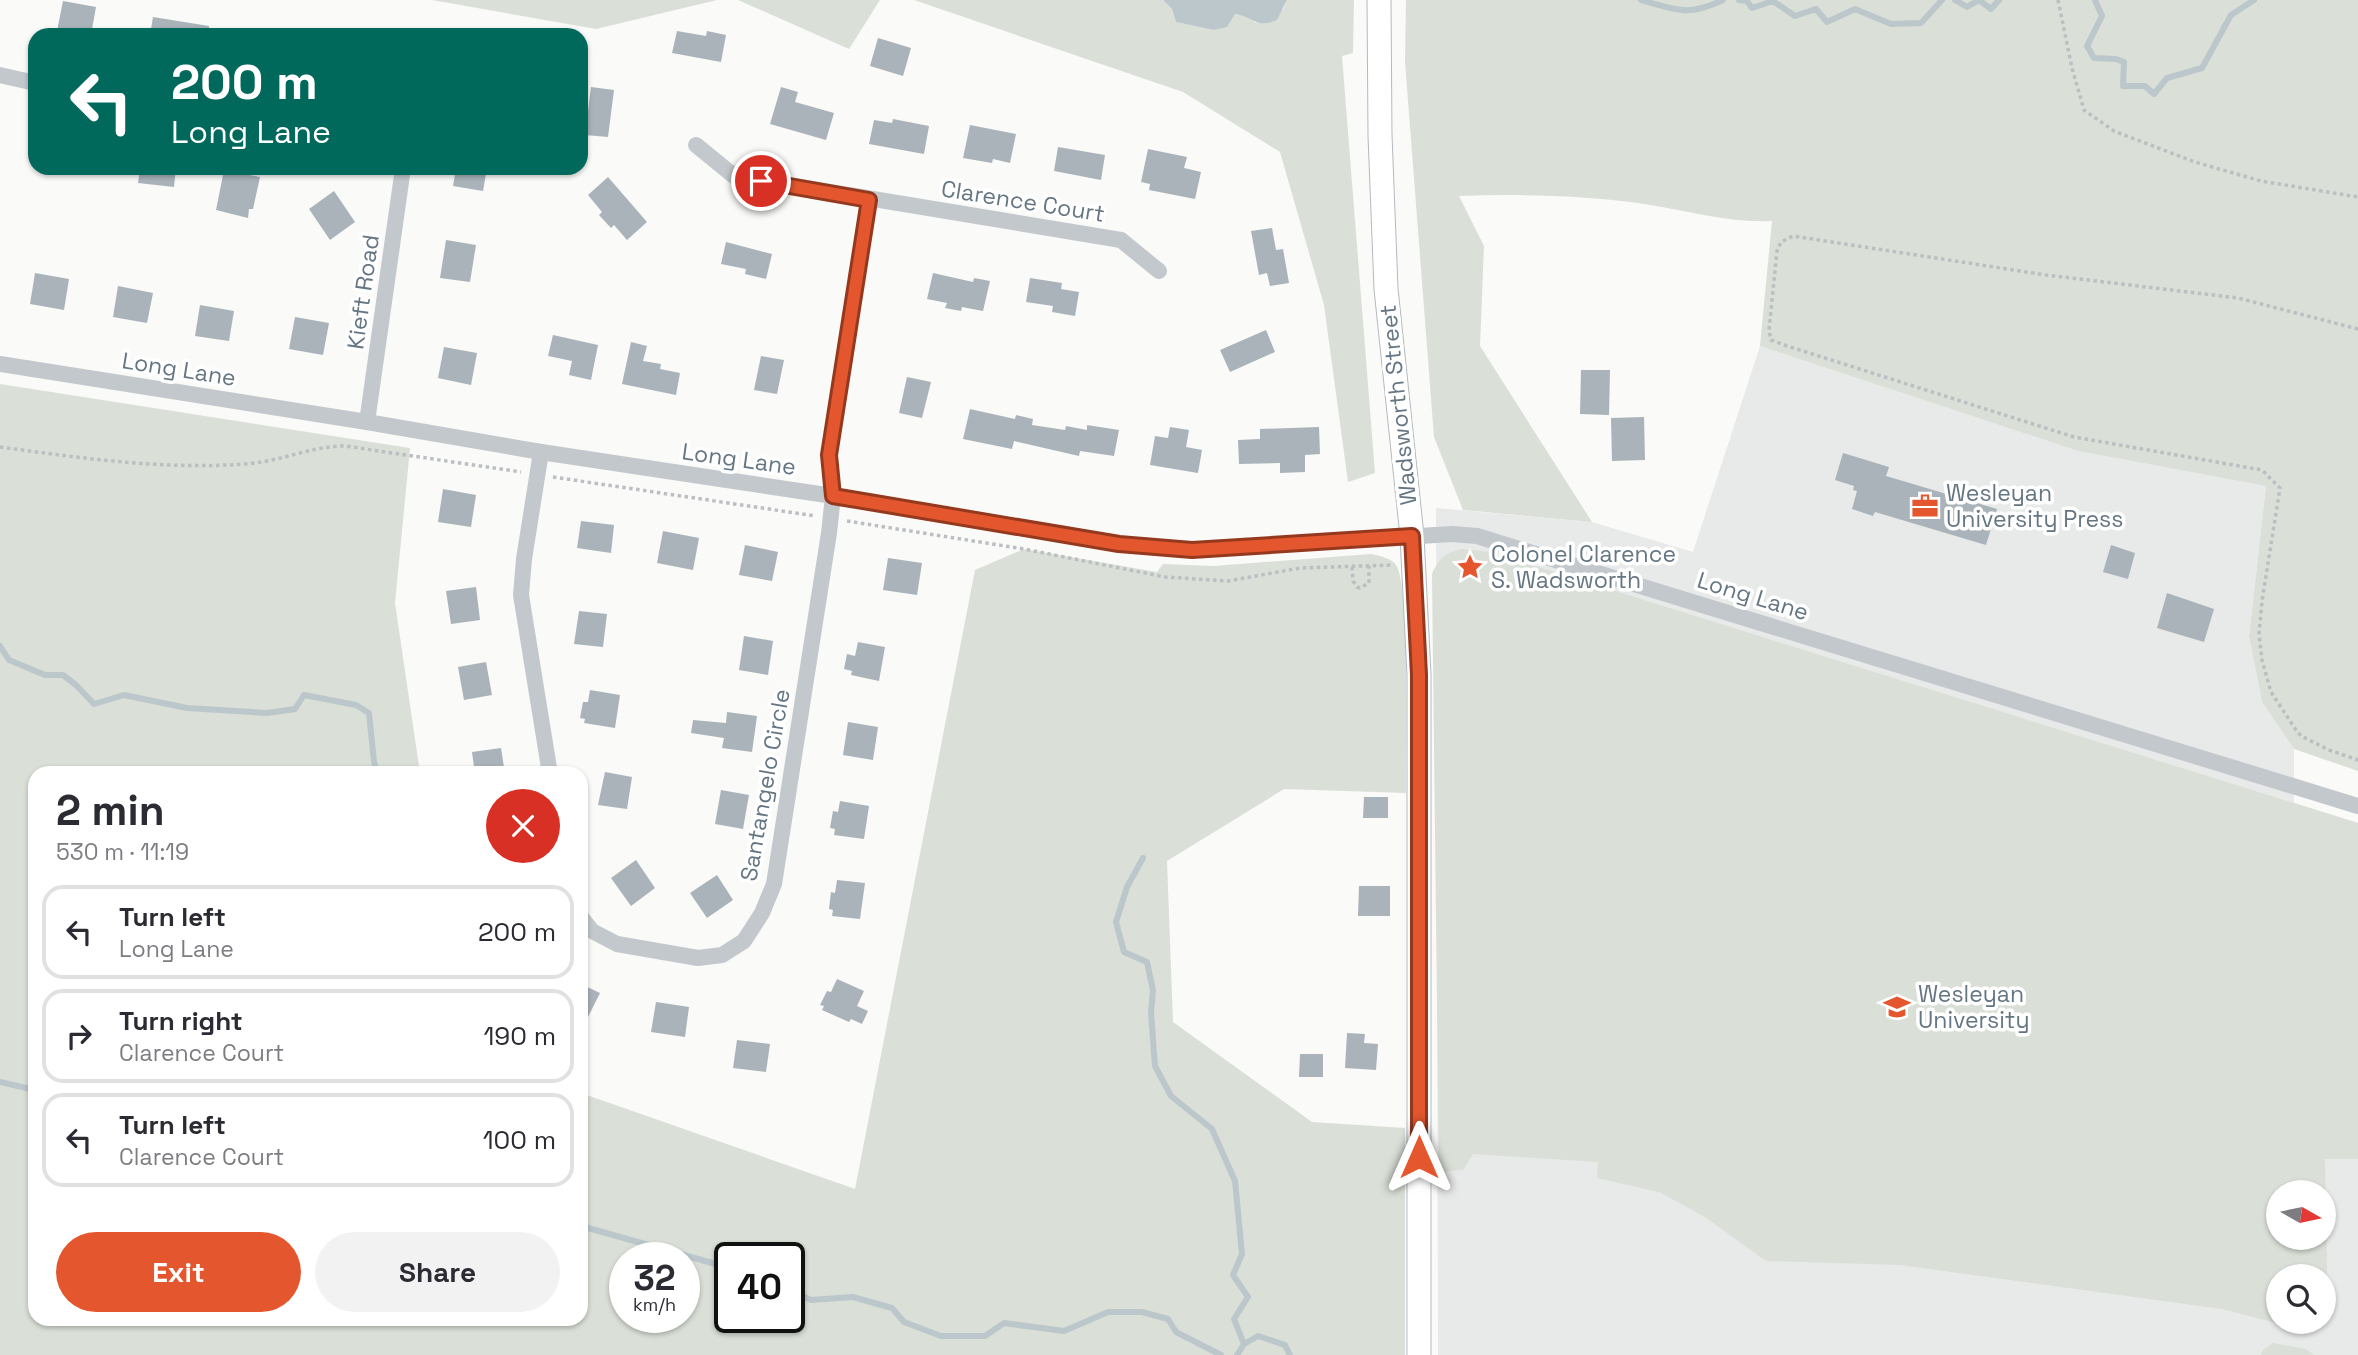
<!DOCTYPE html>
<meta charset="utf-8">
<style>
body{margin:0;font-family:"Space Grotesk",sans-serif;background:#f2f2f3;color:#2b2b33;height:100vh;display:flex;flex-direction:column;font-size:26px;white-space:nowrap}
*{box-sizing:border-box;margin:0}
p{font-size:23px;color:#7c7c81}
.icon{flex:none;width:38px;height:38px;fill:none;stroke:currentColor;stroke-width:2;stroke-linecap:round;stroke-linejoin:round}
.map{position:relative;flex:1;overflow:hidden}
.drawer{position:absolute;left:28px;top:766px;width:560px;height:560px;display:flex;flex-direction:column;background:#fff;border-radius:21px;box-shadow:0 2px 5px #0004}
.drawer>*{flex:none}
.hud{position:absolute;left:28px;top:28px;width:560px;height:147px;border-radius:21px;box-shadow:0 2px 5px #0004;background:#00695c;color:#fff;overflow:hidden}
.needle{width:46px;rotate:99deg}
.controls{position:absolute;left:2266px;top:1180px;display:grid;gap:14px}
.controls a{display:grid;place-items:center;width:70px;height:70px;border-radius:50%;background:#fff;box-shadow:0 2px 5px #0004;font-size:35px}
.speed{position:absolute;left:609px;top:1242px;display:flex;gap:14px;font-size:35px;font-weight:700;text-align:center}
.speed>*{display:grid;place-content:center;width:91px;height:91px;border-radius:50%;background:#fff;box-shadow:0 2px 5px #0004;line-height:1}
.speed small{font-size:18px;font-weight:400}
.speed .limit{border:4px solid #111;border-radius:10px;background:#fff;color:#111}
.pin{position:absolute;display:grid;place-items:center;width:60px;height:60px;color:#fff;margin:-30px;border:4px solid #fff;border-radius:50%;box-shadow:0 2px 7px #0007}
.me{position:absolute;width:77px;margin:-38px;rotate:0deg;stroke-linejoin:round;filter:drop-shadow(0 0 5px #0008)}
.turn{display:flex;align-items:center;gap:24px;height:147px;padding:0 28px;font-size:32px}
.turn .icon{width:91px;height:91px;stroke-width:2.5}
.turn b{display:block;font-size:49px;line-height:60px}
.round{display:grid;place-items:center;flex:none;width:74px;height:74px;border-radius:37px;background:#f2f2f3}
.headline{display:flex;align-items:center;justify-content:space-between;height:119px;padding:0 28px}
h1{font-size:42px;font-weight:600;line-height:52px}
.button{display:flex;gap:14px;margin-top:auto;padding:14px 28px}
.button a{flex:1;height:80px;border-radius:42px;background:#e4572e;color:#fff;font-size:28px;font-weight:600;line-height:80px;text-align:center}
.button a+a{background:#f2f2f3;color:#2b2b33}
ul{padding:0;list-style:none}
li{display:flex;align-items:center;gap:21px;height:94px;margin:0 14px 10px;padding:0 14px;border:4px solid #e1e1e2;border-radius:21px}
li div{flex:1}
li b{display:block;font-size:26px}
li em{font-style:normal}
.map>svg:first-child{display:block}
.built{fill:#e8e9e9;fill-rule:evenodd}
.green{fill:#dadfd7;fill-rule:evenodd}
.water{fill:#bbc7cb}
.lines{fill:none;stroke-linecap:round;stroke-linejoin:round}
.stream{stroke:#bbc7cb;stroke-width:6}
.building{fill:#aab3b9}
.secondary-casing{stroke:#b3babf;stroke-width:25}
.path{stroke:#bbbfc2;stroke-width:3.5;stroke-dasharray:3.5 3.5;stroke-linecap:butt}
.street{stroke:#c3c8cc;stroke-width:16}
.secondary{stroke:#fff;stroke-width:23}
.route-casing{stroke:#94391e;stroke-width:18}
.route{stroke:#e4572e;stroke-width:12}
.labels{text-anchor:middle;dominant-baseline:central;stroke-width:7;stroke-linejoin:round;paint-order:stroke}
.street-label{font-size:23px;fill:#657683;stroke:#fff}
.poi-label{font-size:23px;fill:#657683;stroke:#fff;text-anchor:start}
</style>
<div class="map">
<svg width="2358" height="1355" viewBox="0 0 2358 1355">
<rect width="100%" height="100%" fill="#fafaf8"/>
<!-- built -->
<path class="built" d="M1760 346 2078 451 2266 486 2249 636 2262 702 2294 749V803L2358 823V1355H1438L1436 508 1592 522 1693 552ZM2278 1192H2324V1237H2278ZM2278 1276H2324V1321H2278Z"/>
<!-- green -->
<g class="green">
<path d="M432 0H717L596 29Z"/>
<path d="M738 0H880L849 49Z"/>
<path d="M914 0H1163L1172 9 1176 22 1213 30 1235 14 1247 16 1256 23 1283 10 1287 0H1354L1353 53 1342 56 1375 473 1348 482 1324 305 1280 152 1183 92Z"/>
<path d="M1406 0H2358V771L2294 749 2262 702 2249 636 2266 486 2078 451 1760 346 1772 221C1726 223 1682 209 1638 203 1579 195 1518 194 1459 196L1484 246 1480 346 1592 522 1463 510 1434 437 1405 62Z"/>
<path d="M0 384 410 448 395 603 420 773 35 774V1320H581V1093L855 1189 975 570 1024 549 1157 572 1163 564 1213 566 1371 554C1380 556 1391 558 1396 565 1411 587 1405 757 1406 793L1284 789 1167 861 1173 1022 1312 1122 1405 1128V1355H0ZM625 1258H684V1318H625ZM730 1258H789V1318H730Z"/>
<path d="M1461 549 1490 552 2358 823V1159H2325L2328 1318 2324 1321V1276H2278V1321H2324L2314 1329 2284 1325 2222 1309 1900 1265 1766 1261 1705 1217 1659 1192 1597 1178 1598 1162 1473 1154 1463 1170 1439 1172 1432 574C1439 558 1444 554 1461 549ZM2278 1192H2324V1237H2278Z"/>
<path d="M2273 1343 2306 1349 2314 1355H2261L2263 1350Z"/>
</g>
<!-- water -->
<path class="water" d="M1163 0H1287L1277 20C1254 29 1256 17 1235 14L1227 27 1213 30 1176 22 1172 9Z"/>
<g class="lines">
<!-- stream -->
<g class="stream">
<path d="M1641 0C1677 10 1687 17 1723 0"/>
<path d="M1739 0 1747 1 1752 8 1773 1 1795 16 1816 9 1827 22 1855 9 1891 24 1921 23 1942 0"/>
<path d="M1955 0 1967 7 1979 0 1991 9 1999 0"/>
<path d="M2095 0 2102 16 2087 46 2094 58 2116 59 2124 62 2123 86H2145L2154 94 2167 78 2202 68 2231 15 2254 0"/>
<path d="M0 646 9 660 45 675H63L76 685 94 704 124 695 187 708 267 713 295 709 304 695 356 705 369 713 374 762 378 774"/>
<path d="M1143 858 1127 887 1116 922 1124 952 1147 962 1153 990 1151 1013 1155 1066 1171 1096 1212 1129 1235 1181 1242 1254 1233 1275 1248 1297 1234 1319 1244 1344"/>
<path d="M0 1082 35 1090"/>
<path d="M581 1226 730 1268"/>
<path d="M789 1290 811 1300 853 1297 892 1308 904 1322 941 1336H985L1004 1323 1064 1331 1108 1312H1142L1168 1319 1176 1332 1221 1355"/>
<path d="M1237 1355 1244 1344 1258 1336 1285 1345 1290 1355"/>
</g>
</g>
<!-- building -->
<g class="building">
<path d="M63 1 96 7 91 35 57 31Z"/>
<path d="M153 17 209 26V35H150Z"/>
<path d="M677 31 706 36 707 31 726 35 721 62 672 53Z"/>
<path d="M878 38 911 48 903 76 870 66Z"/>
<path d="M591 87 614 90 608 137 585 135Z"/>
<path d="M781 87 798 92 795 102 834 113 826 140 770 124Z"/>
<path d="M893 119 929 126 924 154 869 144 874 120 892 123Z"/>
<path d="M970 125 1016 134 1010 163 993 159 992 163 963 158Z"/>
<path d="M1058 147 1105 155 1101 180 1054 171Z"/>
<path d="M1148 149 1187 157 1184 168 1201 172 1195 199 1149 190 1150 184 1141 182Z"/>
<path d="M140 168H176L174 187 138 183Z"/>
<path d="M456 168H487L483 191 453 186Z"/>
<path d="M224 170 260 177 253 209H249L248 218 216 210Z"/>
<path d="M608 177 647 222 627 240 614 225 611 228 599 215 602 212 588 195Z"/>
<path d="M334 191 355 222 330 240 309 209Z"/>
<path d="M1272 228 1276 250 1283 249 1289 283 1270 286 1267 273 1259 275 1251 231Z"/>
<path d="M446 240 476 245 470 282 440 278Z"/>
<path d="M726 242 772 254 766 279 745 274 746 269 721 264Z"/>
<path d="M35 273 69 279 64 310 30 304Z"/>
<path d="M933 273 973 282 974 278 990 281 983 311 962 307 961 311 945 308 947 303 927 299Z"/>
<path d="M1030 278 1062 283 1061 289 1079 292 1075 316 1052 312 1053 306 1026 302Z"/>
<path d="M118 286 153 293 147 323 113 317Z"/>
<path d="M200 305 234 311 229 341 195 336Z"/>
<path d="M295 317 329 323 323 355 289 349Z"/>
<path d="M1266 330 1275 352 1230 372 1220 350Z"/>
<path d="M553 335 598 345 591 380 569 375 572 361 548 356Z"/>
<path d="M631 342 647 346 643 361 661 364 660 369 680 373 676 395 622 384Z"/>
<path d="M444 347 477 353 471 385 438 378Z"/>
<path d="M761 356 784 360 777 394 754 390Z"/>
<path d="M1581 370H1610L1609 415 1580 414Z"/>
<path d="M907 377 931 382 922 418 899 413Z"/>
<path d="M970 409 1015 419 1016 415 1033 419 1032 425 1065 430 1066 426 1087 430V425L1119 430 1114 456 1080 451 1079 456 1014 441 1012 449 963 439Z"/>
<path d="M1644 417 1645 460 1612 461 1611 418Z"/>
<path d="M1170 427 1189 430 1186 447 1202 450 1198 473 1150 465 1155 436 1168 438Z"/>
<path d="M1319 427 1320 454 1305 455V472L1280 473V463L1239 464 1238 440 1260 439V429Z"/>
<path d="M1843 453 1889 467 1886 476 1997 509 1986 545 1875 512 1873 516 1852 509 1857 491 1853 490 1854 486 1835 480Z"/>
<path d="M443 489 476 495 471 527 438 522Z"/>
<path d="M581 521 614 525 611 553 577 548Z"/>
<path d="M663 531 699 538 693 570 657 563Z"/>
<path d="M745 545 778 552 772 581 739 575Z"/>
<path d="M2111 545 2135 553 2128 579 2103 572Z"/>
<path d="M888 558 922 563 917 595 883 590Z"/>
<path d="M476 587 480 620 451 624 446 591Z"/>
<path d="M2167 593 2214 609 2204 642 2157 628Z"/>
<path d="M579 611 607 614 603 647 574 644Z"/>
<path d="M744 636 773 641 768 675 739 670Z"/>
<path d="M858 642 885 647 879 681 851 675 852 671 844 669 847 654 855 656Z"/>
<path d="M486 662 492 695 464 700 458 667Z"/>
<path d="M590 690 620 695 615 728 584 723 585 719 580 718 583 702H588Z"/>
<path d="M727 712 757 716 752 752 722 748 724 738 691 733 693 720 726 723Z"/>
<path d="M848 722 878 727 873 760 843 755Z"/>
<path d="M501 748 505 774H475L472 752Z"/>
<path d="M605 772 632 777 627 809 598 805Z"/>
<path d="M721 790 749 795 743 829 715 824Z"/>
<path d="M1364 797H1388V818H1363Z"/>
<path d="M840 801 869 806 864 839 834 835 835 829 830 828 833 811 838 812Z"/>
<path d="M636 860 655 888 631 906 611 878Z"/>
<path d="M717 875 733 900 707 918 690 893Z"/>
<path d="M837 880 865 883 860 919 832 916 833 910 829 909 831 892 835 893Z"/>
<path d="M1359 886H1390V916H1358Z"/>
<path d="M837 979 864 991 857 1006 868 1011 862 1024 851 1019 849 1022 822 1010 824 1006 820 1005 827 991 831 992Z"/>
<path d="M581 984 600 993 581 1031Z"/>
<path d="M656 1002 689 1007 685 1037 651 1032Z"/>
<path d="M1347 1033 1365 1034 1364 1043 1378 1044 1376 1070 1345 1068Z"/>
<path d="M737 1040 770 1044 766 1072 733 1068Z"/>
<path d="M1300 1054H1323V1077H1299Z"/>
</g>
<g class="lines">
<!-- secondary casing -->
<g class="secondary-casing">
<path id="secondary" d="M1379 0 1380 135 1386 289 1412 536 1419 675V1355"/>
</g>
<!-- path -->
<g class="path">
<path d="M2058 0 2072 68 2084 110 2114 131 2195 162 2261 181 2358 197"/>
<path d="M2358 329 2238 298 2046 275 1793 236 1781 242 1777 251 1769 330 1771 340 1784 345 2074 437 2262 470 2280 488 2262 601 2259 634 2262 660 2271 692 2296 730 2301 736 2329 750 2358 760"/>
<path d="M0 447C81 458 163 470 245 464 279 462 311 446 345 446L521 472"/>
<path d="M553 477 816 516"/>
<path d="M847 521 1024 549 1165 577 1228 581 1300 568 1393 565"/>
<path d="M1352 567 1353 581 1357 587 1360 588 1369 583V566"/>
</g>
<!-- street -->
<g class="street">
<path d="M0 75 35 83"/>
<path d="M696 145 734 176 1121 240 1159 271"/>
<path d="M0 364 367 422 541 452 833 496 1119 544 1192 550 1452 534 1477 536 2358 806"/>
<path d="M367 422 403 168"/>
<path d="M541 452 524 559 521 595 550 774"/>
<path d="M581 917 592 931 617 944 698 958 722 955 744 941 762 913 774 884 829 533 833 496 829 455 869 199"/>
</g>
<!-- secondary -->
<use href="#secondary" class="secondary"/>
</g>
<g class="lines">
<!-- route casing -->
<g class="route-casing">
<path id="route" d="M761 181 869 200 829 455 833 496 1119 544 1192 550 1412 536 1419 675V1157"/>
</g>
<!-- route -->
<use href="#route" class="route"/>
</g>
<!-- icons -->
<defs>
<g id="office-bare" transform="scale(2.1)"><path d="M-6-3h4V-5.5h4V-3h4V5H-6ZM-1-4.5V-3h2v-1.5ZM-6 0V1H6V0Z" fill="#e4572e" stroke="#fff" stroke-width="2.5" paint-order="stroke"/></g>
<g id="sight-bare" transform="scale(2.1)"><path d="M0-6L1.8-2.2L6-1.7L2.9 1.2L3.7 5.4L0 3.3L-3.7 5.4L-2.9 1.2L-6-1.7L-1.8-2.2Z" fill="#e4572e" stroke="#fff" stroke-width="2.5" paint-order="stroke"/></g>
<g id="university-bare" transform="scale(2.1)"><path d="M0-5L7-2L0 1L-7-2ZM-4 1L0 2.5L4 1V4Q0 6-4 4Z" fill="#e4572e" stroke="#fff" stroke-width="2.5" paint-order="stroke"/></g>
</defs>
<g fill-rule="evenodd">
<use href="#office-bare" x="1925" y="506"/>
<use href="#sight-bare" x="1470" y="567"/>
<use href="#university-bare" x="1897" y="1007"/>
</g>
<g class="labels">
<!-- street labels -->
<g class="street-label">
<text transform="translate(1023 201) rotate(9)">Clarence Court</text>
<text transform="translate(363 292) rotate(-82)">Kieft Road</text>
<text transform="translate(179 369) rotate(9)">Long Lane</text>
<text transform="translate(1398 405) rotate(-96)">Wadsworth Street</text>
<text transform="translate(739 459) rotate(8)">Long Lane</text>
<text transform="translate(1753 596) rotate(17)">Long Lane</text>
<text transform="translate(765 785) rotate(-80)">Santangelo Circle</text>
</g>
<!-- poi labels -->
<g class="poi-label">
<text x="1946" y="493">Wesleyan<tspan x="1946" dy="26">University Press</tspan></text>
<text x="1491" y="554">Colonel Clarence<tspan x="1491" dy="26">S. Wadsworth</tspan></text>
<text x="1918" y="994">Wesleyan<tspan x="1918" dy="26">University</tspan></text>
</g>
</g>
</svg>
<div class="controls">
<a><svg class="needle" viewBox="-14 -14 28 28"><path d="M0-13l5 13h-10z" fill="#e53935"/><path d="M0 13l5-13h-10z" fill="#7c7c81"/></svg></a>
<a><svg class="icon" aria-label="search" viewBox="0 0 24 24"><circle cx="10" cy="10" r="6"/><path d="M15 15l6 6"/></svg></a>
</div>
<div class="speed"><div>32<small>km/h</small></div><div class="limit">40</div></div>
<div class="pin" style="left:761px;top:181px;background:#d93025"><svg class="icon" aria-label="arrive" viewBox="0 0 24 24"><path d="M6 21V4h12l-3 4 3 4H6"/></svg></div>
<svg class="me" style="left:1419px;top:1157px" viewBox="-20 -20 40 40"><path d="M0-17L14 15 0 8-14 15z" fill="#e4572e" stroke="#fff" stroke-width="4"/></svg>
<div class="hud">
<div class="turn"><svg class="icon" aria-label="left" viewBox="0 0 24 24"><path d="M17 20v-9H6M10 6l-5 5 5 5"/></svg><div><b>200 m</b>Long Lane</div></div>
</div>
<section class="drawer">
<div class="headline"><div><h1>2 min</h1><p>530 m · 11:19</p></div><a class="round" style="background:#d93025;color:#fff"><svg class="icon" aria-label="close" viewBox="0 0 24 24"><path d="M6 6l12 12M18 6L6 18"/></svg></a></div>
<ul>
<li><svg class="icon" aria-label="left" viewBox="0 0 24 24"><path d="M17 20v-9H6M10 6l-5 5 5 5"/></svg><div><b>Turn left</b><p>Long Lane</p></div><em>200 m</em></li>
<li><svg class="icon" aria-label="right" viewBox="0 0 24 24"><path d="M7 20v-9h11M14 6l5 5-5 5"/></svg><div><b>Turn right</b><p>Clarence Court</p></div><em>190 m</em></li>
<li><svg class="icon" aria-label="left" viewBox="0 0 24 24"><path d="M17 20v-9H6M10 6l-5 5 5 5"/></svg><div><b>Turn left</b><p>Clarence Court</p></div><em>100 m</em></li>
</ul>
<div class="button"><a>Exit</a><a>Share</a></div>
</section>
</div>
